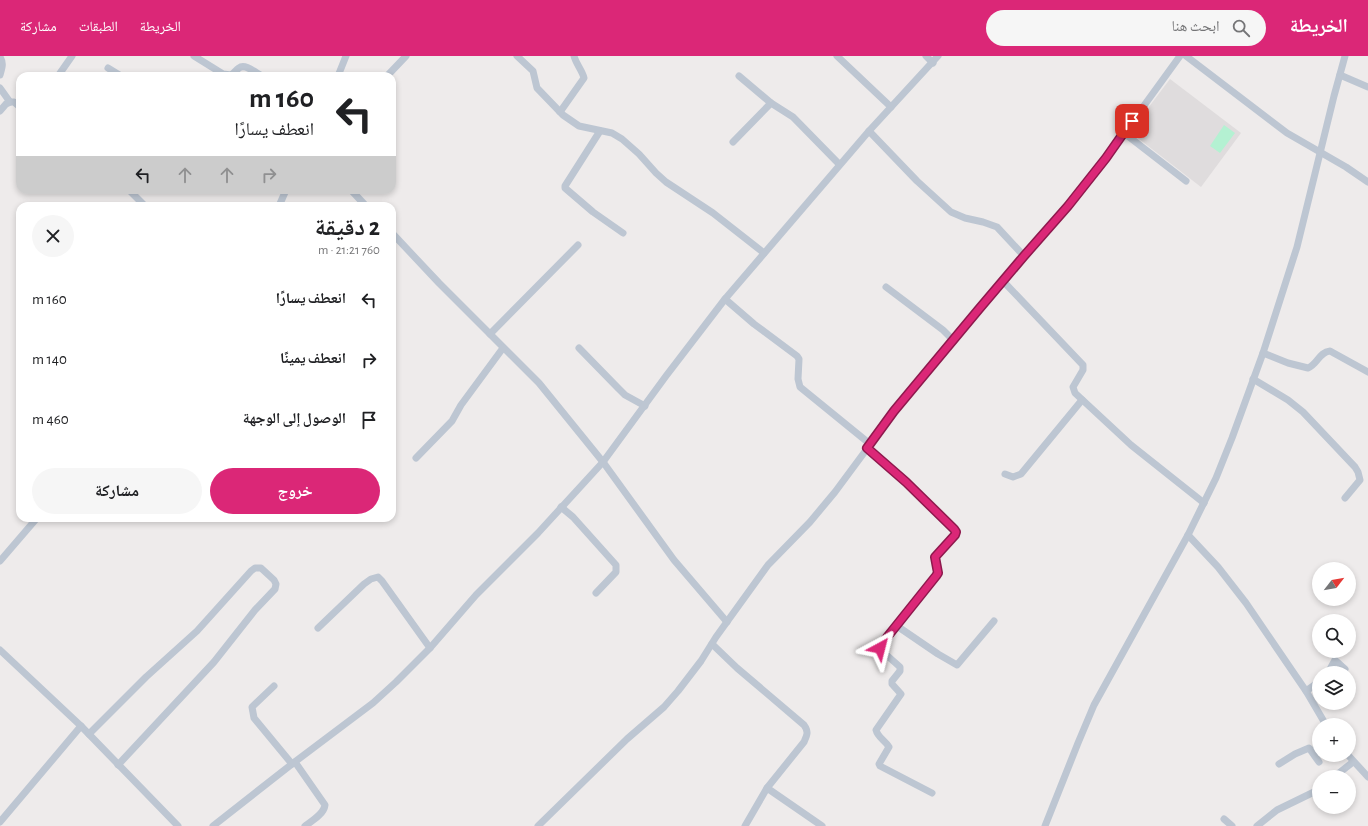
<!DOCTYPE html>
<html lang="ar">
<meta charset="utf-8">
<style>
body{margin:0;font-family:"Alegreya Sans","Noto Naskh Arabic",sans-serif;background:#f6f6f6;color:#202124;direction:rtl;height:100vh;display:flex;flex-direction:column;font-size:15px;white-space:nowrap}
*{box-sizing:border-box;margin:0}
p{font-size:13px;color:#757577}
.icon{flex:none;width:22px;height:22px;fill:none;stroke:currentColor;stroke-width:2;stroke-linecap:round;stroke-linejoin:round}
.map{position:relative;flex:1;overflow:hidden;direction:ltr}
.sheet{position:absolute;left:16px;top:146px;width:380px;height:320px;display:flex;flex-direction:column;background:#fff;border-radius:12px;box-shadow:0 2px 6px #0003;direction:rtl}
.sheet>*{flex:none}
.hud{position:absolute;left:16px;top:16px;width:380px;height:122px;border-radius:12px;box-shadow:0 2px 6px #0003;direction:rtl;background:#fff;color:#202124;overflow:hidden}
.needle{width:26px;rotate:59deg}
.controls{position:absolute;left:1312px;top:506px;display:grid;gap:8px}
.controls a{display:grid;place-items:center;width:44px;height:44px;border-radius:50%;background:#fff;box-shadow:0 2px 6px #0003;font-size:20px}
.pin{position:absolute;display:grid;place-items:center;width:34px;height:34px;color:#fff;margin:-17px;border-radius:8px;box-shadow:0 2px 6px #0006}
.me{position:absolute;width:44px;margin:-22px;rotate:38deg;stroke-linejoin:round;filter:drop-shadow(0 0 3px #0008)}
.turn{display:flex;align-items:center;gap:14px;height:84px;padding:0 16px;font-size:18px}
.turn .icon{width:52px;height:52px;stroke-width:2.5}
.turn b{display:block;font-size:28px;line-height:34px}
.lanes{display:flex;align-items:center;height:38px;padding:0 16px;background:#0003;justify-content:center;gap:20px;direction:ltr}
.lanes .off{opacity:.35}
.round{display:grid;place-items:center;flex:none;width:42px;height:42px;border-radius:21px;background:#f6f6f6}
.overview{display:flex;align-items:center;justify-content:space-between;height:68px;padding:0 16px}
h1{font-size:24px;font-weight:700;line-height:30px}
.cta{display:flex;gap:8px;margin-top:auto;padding:8px 16px}
.cta a{flex:1;height:46px;border-radius:24px;background:#db2777;color:#fff;font-size:16px;font-weight:700;line-height:46px;text-align:center}
.cta a+a{background:#f6f6f6;color:#202124}
ul{padding:0;list-style:none}
li{display:flex;align-items:center;gap:12px;height:60px;padding:0 16px}
li div{flex:1}
li b{display:block;font-size:15px}
li em{font-style:normal}
header{display:flex;align-items:center;gap:24px;box-sizing:border-box;height:56px;padding:0 20px;background:#db2777;color:#fff}
header strong{font-size:19px}
nav{display:flex;gap:22px;margin-inline-start:auto;font-size:14px}
.search{width:280px;height:36px;background:#f6f6f6;display:flex;align-items:center;gap:10px;box-sizing:border-box;padding:0 14px;border-radius:22px;color:#757577;font-size:15px}
.map>svg:first-child{display:block}
.education{fill:#dfdcdd}
.green{fill:#b4f1d2}
.lines{fill:none;stroke-linecap:round;stroke-linejoin:round}
.minor{stroke:#bdc6d2;stroke-width:7}
.route-casing{stroke:#8e194d;stroke-width:10}
.route{stroke:#db2777;stroke-width:7}
</style>
<header>
<strong>الخريطة</strong>
<div class="search"><svg class="icon" aria-label="search" viewBox="0 0 24 24"><circle cx="10" cy="10" r="6"/><path d="M15 15l6 6"/></svg>ابحث هنا</div>
<nav><a>الخريطة</a><a>الطبقات</a><a>مشاركة</a></nav>
</header>
<div class="map">
<svg width="1368" height="770" viewBox="0 0 1368 770">
<rect width="100%" height="100%" fill="#eeebeb"/>
<!-- education -->
<path class="education" d="M1170 23 1241 77 1201 131 1130 76Z"/>
<!-- green -->
<path class="green" d="M1224 69 1235 77 1220 97 1210 90Z"/>
<g class="lines">
<!-- minor -->
<g class="minor">
<path d="M194 0 223 18 231 19C234 17 236 14 239 12 245 7 256 17 262 20"/>
<path d="M517 0 533 15 537 32 563 59 579 70 612 77 622 83 639 98 656 117 666 126 713 157 764 197"/>
<path d="M837 0 891 51"/>
<path d="M926 0 933 7"/>
<path d="M1186 0 1287 77 1346 111 1368 126"/>
<path d="M0 1C4 7 2 12 0 19"/>
<path d="M108 12 121 20"/>
<path d="M1340 19 1368 31"/>
<path d="M58 20 72 0"/>
<path d="M338 20 346 0"/>
<path d="M387 20 406 0"/>
<path d="M739 20 771 47 793 61 839 108"/>
<path d="M0 32 10 46H14L20 51"/>
<path d="M0 55 6 48 10 46"/>
<path d="M560 56 584 22C582 14 576 8 574 0"/>
<path d="M600 75 565 130V132L593 156 623 177"/>
<path d="M869 75 917 125 951 156 965 162 983 166 997 171 1024 200"/>
<path d="M1124 77 1186 125"/>
<path d="M733 86 771 47"/>
<path d="M129 134 145 150"/>
<path d="M351 134 366 150"/>
<path d="M279 150 286 134"/>
<path d="M392 177 439 227 539 327 603 406 674 504 727 566"/>
<path d="M1003 225 1083 309V314L1073 331 1075 337 1131 389 1204 447"/>
<path d="M886 231 943 274 954 285"/>
<path d="M725 243 754 268 797 300 799 303 798 323 800 331 870 388"/>
<path d="M490 278 578 189"/>
<path d="M579 292 617 331 625 339 645 350"/>
<path d="M1263 297 1288 307 1308 312C1318 308 1319 296 1330 295L1368 316"/>
<path d="M1253 323 1288 344 1303 356 1355 411 1358 416 1360 424 1345 442"/>
<path d="M867 392 906 426 955 475V479L935 501 938 517 936 520 880 590 882 595 900 611V615L892 625V628L901 638 876 674C878 682 885 684 889 691L879 708 880 710 932 737"/>
<path d="M416 402 452 365 461 349 503 292"/>
<path d="M1005 418 1013 421 1021 418 1082 344"/>
<path d="M561 451 573 461 616 509V516L596 537"/>
<path d="M1188 479 1218 511 1246 547 1306 635 1326 669"/>
<path d="M0 505 37 462"/>
<path d="M897 570 938 598 957 609 994 565"/>
<path d="M318 572 364 528 371 523 378 521 382 525 430 592"/>
<path d="M712 588 737 612 804 669C809 676 807 679 804 686L767 732 745 770"/>
<path d="M0 594 81 670 178 770"/>
<path d="M1328 617 1335 604 1345 613"/>
<path d="M274 630 252 651 254 662 292 708"/>
<path d="M1306 635 1319 626"/>
<path d="M89 678 146 621 197 575 251 515 255 512H261L274 524 276 528 275 533 255 554 214 606 118 709"/>
<path d="M1348 699 1368 721"/>
<path d="M295 706 325 749C324 758 312 765 305 770"/>
<path d="M1279 708 1295 698 1309 692 1319 706 1312 696 1319 690"/>
<path d="M1334 721 1353 706"/>
<path d="M767 732 822 770"/>
<path d="M1224 763 1232 770"/>
<path d="M0 766 81 670"/>
<path d="M213 770 292 708 373 647 396 626 430 592 476 539 538 477 603 406 666 320 725 243 869 75 938 0"/>
<path d="M538 770 627 683 664 651 678 635 701 605 716 581 768 509 810 466 835 436 895 355 1024 200 1068 150 1106 102 1180 0"/>
<path d="M1045 770 1078 687 1094 649 1188 479 1216 422 1232 382 1263 297 1297 191 1334 40 1345 0"/>
<path d="M1257 770 1277 754 1314 736 1319 732"/>
</g>
</g>
<g class="lines">
<!-- route casing -->
<g class="route-casing">
<path id="route" d="M880 592V590L936 520 938 517 935 501 955 479 956 476 954 473 906 426 867 392 894 355 979 253 1024 200 1068 150 1106 102 1132 65"/>
</g>
<!-- route -->
<use href="#route" class="route"/>
</g>
</svg>
<div class="controls">
<a><svg class="needle" viewBox="-14 -14 28 28"><path d="M0-13l5 13h-10z" fill="#e53935"/><path d="M0 13l5-13h-10z" fill="#757577"/></svg></a>
<a><svg class="icon" aria-label="search" viewBox="0 0 24 24"><circle cx="10" cy="10" r="6"/><path d="M15 15l6 6"/></svg></a>
<a><svg class="icon" aria-label="layers" viewBox="0 0 24 24"><path d="M12 4l9 5-9 5-9-5zM3 14l9 5 9-5"/></svg></a>
<a>+</a>
<a>−</a>
</div>
<div class="pin" style="left:1132px;top:65px;background:#d93025"><svg class="icon" aria-label="arrive" viewBox="0 0 24 24"><path d="M6 21V4h12l-3 4 3 4H6"/></svg></div>
<svg class="me" style="left:880px;top:592px" viewBox="-20 -20 40 40"><path d="M0-17L14 15 0 8-14 15z" fill="#db2777" stroke="#fff" stroke-width="4"/></svg>
<div class="hud">
<div class="turn"><svg class="icon" aria-label="left" viewBox="0 0 24 24"><path d="M17 20v-9H6M10 6l-5 5 5 5"/></svg><div><b>160 m</b>انعطف يسارًا</div></div>
<div class="lanes"><svg class="icon" aria-label="left" viewBox="0 0 24 24"><path d="M17 20v-9H6M10 6l-5 5 5 5"/></svg><svg class="icon off" aria-label="ahead" viewBox="0 0 24 24"><path d="M12 20V5M6 11l6-6 6 6"/></svg><svg class="icon off" aria-label="ahead" viewBox="0 0 24 24"><path d="M12 20V5M6 11l6-6 6 6"/></svg><svg class="icon off" aria-label="right" viewBox="0 0 24 24"><path d="M7 20v-9h11M14 6l5 5-5 5"/></svg></div>
</div>
<section class="sheet">
<div class="overview"><div><h1>2 دقيقة</h1><p>760 m · 21:21</p></div><a class="round"><svg class="icon" aria-label="close" viewBox="0 0 24 24"><path d="M6 6l12 12M18 6L6 18"/></svg></a></div>
<ul>
<li><svg class="icon" aria-label="left" viewBox="0 0 24 24"><path d="M17 20v-9H6M10 6l-5 5 5 5"/></svg><div><b>انعطف يسارًا</b></div><em>160 m</em></li>
<li><svg class="icon" aria-label="right" viewBox="0 0 24 24"><path d="M7 20v-9h11M14 6l5 5-5 5"/></svg><div><b>انعطف يمينًا</b></div><em>140 m</em></li>
<li><svg class="icon" aria-label="arrive" viewBox="0 0 24 24"><path d="M6 21V4h12l-3 4 3 4H6"/></svg><div><b>الوصول إلى الوجهة</b></div><em>460 m</em></li>
</ul>
<div class="cta"><a>خروج</a><a>مشاركة</a></div>
</section>
</div>
